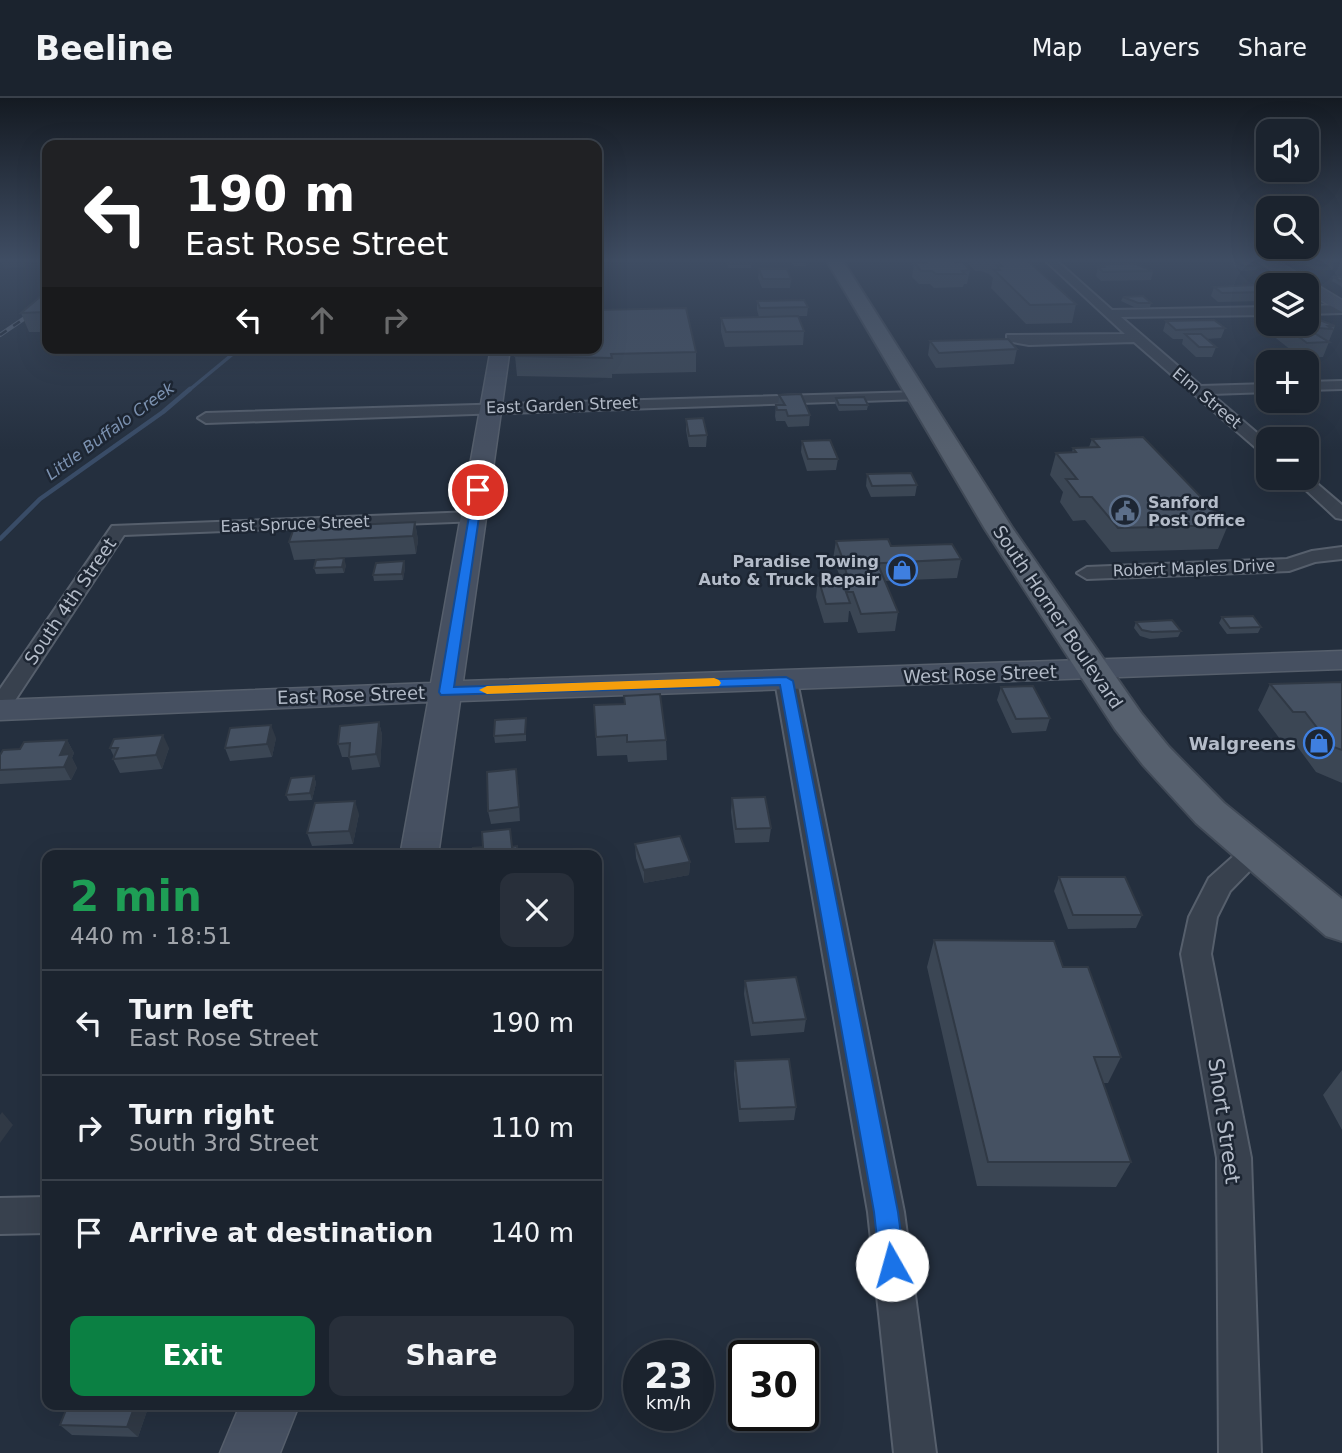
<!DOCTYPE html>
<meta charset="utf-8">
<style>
body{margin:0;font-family:"DejaVu Sans",sans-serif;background:#282f3a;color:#f1f3f6;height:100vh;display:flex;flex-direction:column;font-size:26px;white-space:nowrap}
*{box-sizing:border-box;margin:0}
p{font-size:23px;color:#a0a4aa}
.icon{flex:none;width:38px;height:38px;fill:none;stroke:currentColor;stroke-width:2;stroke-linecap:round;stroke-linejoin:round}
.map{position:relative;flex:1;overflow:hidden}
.side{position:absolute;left:42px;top:752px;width:560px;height:560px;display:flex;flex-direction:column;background:#1b232e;border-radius:14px;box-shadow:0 7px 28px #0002,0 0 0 2px #39404a}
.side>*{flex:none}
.top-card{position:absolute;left:42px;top:42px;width:560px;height:214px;border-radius:14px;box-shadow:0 7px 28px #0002,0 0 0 2px #39404a;background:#202124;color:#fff;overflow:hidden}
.buttons{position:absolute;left:1256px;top:21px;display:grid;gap:14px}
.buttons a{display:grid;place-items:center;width:63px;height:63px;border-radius:14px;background:#1b232e;box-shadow:0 7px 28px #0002,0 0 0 2px #39404a;font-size:35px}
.speed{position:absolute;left:623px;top:1242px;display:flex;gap:14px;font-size:35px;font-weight:700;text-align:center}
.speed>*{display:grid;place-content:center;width:91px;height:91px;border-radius:50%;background:#1b232e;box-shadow:0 7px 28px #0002,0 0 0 2px #39404a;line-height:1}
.speed small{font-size:18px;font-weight:400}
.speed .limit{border:4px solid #111;border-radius:10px;background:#fff;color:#111}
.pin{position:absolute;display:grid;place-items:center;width:60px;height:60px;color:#fff;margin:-30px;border:4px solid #fff;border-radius:50%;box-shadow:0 2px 7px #0007}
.me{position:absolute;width:77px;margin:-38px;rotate:353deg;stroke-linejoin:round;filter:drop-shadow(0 0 5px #0008)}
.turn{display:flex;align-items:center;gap:24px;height:147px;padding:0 28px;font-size:32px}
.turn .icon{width:91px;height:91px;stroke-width:2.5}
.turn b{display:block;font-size:49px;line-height:60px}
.lanes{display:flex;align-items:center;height:66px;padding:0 28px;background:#0003;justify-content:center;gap:35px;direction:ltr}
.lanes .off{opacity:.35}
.round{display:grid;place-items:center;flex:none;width:74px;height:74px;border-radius:14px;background:#282f3a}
.head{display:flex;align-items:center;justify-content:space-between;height:119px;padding:0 28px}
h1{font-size:42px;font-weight:800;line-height:52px;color:#1e9e55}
.primary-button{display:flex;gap:14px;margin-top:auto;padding:14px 28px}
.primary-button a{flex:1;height:80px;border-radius:14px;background:#0b8043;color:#fff;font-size:28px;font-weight:800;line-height:80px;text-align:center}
.primary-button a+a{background:#282f3a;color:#f1f3f6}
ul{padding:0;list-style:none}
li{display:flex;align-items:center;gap:21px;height:105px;padding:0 28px;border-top:2px solid #39404a}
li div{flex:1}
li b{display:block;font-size:26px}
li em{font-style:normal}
header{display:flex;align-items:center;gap:42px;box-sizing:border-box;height:98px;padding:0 35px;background:#1b232e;border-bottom:2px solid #39404a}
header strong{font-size:33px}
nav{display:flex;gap:38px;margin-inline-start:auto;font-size:24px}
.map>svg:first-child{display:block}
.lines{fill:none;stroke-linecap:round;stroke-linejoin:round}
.stream-far1{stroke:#394c67;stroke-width:3.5}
.stream{stroke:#394c67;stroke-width:4.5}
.street-casing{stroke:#565f6c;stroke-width:4}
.secondary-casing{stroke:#565f6c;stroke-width:3}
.primary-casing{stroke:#414a57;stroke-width:4}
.street{fill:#38414e;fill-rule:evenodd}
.secondary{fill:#465061;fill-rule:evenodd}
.primary{fill:#56606e;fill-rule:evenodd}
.rail-casing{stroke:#5a6575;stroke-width:4.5}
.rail{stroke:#1d2633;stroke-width:2.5;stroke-dasharray:8;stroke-linecap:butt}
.wall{fill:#3b4654}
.shaded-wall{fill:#303945}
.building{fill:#455162;stroke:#303945;stroke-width:2}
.route{fill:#1a73e8;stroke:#114b97;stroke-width:2}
.slow{fill:#f59e0b}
.labels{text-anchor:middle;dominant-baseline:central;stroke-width:5;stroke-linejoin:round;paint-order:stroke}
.far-street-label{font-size:16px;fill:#b4bcc9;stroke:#1d2633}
.far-water-label{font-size:16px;font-style:italic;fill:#7c92b1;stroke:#1d2633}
.far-poi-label{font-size:16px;font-weight:bold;fill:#b4bcc9;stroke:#1d2633;text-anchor:start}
.street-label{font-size:18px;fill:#b4bcc9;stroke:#1d2633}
.poi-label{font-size:18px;font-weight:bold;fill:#b4bcc9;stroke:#1d2633;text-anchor:end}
.near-street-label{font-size:21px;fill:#b4bcc9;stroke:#1d2633}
</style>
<header>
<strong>Beeline</strong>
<nav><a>Map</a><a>Layers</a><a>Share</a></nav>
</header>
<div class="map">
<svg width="1342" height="1355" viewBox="0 0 1342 1355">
<rect width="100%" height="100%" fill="#242f3e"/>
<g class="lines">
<!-- stream-far1 -->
<path class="stream-far1" d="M188 293 240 250"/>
<!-- stream -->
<path class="stream" d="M0 441 40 401 163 314 190 291"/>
<!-- street casing -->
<g class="street-casing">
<g id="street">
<path d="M1046 163H1057L1112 212 1269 209V217L1121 219 1201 288 1269 286V294L1211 296 1269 345V358L1263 356 1134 244 1029 247 1007 243V237L1125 236Z"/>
<path d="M1342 207V215L1307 216V208Z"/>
<path d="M1342 283V291L1307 292V284Z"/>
<path d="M917 294 922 295 924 298 922 301 206 325 198 320 206 315Z"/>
<path d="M1307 377 1342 407V421L1336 420 1293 380H1307Z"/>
<path d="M473 414 482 419 479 423 124 437 8 613 0 615V591L112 428Z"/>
<path d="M1342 449V461L1315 464 1289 473 1087 481 1077 475 1087 469 1287 461 1312 453Z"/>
<path d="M786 576 794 578 797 583 904 1114 936 1355H894L868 1114 775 583 778 578Z"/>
<path d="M1255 744 1264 747 1268 754 1230 793 1217 819 1211 856 1251 1060 1261 1355H1219L1217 1060 1181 856 1189 819 1209 780 1246 747Z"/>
<path d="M47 1099V1135L0 1136V1100Z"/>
</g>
</g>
<!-- secondary casing -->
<g class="secondary-casing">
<g id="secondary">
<path d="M1258 163H1277L1342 202V214L1307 195V187H1295Z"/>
<path d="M491 250H510L463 583 1342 553V571L460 603 438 758H400L428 604 0 622V602L431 585Z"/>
<path d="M240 1307H299L280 1355H220Z"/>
</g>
</g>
<!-- primary casing -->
<g class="primary-casing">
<path id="primary" d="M827 163H843L1013 431 1141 615 1169 649 1224 705 1342 801V843L1326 838 1196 725 1143 667 1115 631 985 431Z"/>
</g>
<!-- street -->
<use href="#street" class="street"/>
<!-- secondary -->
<use href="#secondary" class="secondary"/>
<!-- primary -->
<use href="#primary" class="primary"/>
<!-- rail casing -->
<g class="rail-casing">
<path id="rail" d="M0 237 47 205"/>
</g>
<!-- rail -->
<use href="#rail" class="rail"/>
</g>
<!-- wall -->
<g class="wall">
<rect x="728" y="163" width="23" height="7"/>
<path d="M791 163H805L806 168H794Z"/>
<path d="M924 163 956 165 970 172 967 186H964L963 189 934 190 930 186H919L912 179 914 165H924Z"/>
<path d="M969 163H1028L1076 206 1072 225 1026 226 991 190 993 180 989 176 981 173H975L969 166Z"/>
<path d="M1234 163 1258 168 1256 172 1242 173 1233 167Z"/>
<path d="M1308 163 1333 168 1332 172H1314L1306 167Z"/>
<path d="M1101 167 1153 173 1151 182 1101 183 1096 178 1098 169H1101Z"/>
<path d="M759 171 791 181 790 190H762L758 180Z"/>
<path d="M1334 179H1342V189L1332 183Z"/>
<path d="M1261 181 1285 185 1284 186 1298 187H1269V190H1267L1259 185Z"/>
<path d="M1214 189 1265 194 1261 203 1218 204 1211 198Z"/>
<path d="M47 193V234H29L21 215Z"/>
<path d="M1123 199 1151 205 1150 209 1136 210 1121 203Z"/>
<path d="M757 203 808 209 807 218H798L804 233 803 247 725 249 721 234V220L759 219 757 212Z"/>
<path d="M1166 223 1225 230 1221 240 1206 241 1216 249 1212 259H1196L1182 246 1183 241H1173L1163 233Z"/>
<path d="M1277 226H1307L1335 228 1329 243H1327L1329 244 1323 259 1301 260 1272 237Z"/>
<path d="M930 243 1017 251 1014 266 936 270 928 257Z"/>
<path d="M696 254V274L612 276V280L517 278 515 258Z"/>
<path d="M779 297 810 317 809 328 788 329 785 323H776L775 318 776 307H778Z"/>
<path d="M836 300 868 307 867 312 839 313 835 305Z"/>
<path d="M686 321 707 337 706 349H689L686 332Z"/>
<path d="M1092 341 1228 427 1218 451 1111 454 1085 422 1073 423 1060 404 1063 394 1050 377 1056 355 1072 354 1073 350 1089 349Z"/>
<path d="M802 343 838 361 836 372 807 373 801 354Z"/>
<path d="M867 376 917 387 915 398 871 399 866 388Z"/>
<path d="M415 424 418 442 416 456 294 462 289 444Z"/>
<path d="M836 443 891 448 961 461 957 480 885 483 898 514 895 533 858 535 850 513H849L848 524 824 525 816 499 818 480 841 481 833 461Z"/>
<path d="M404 463 405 470 403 482 374 483 373 477Z"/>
<path d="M346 467 344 475 316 476 314 470Z"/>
<path d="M1222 519 1261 529 1258 535 1227 536 1219 525Z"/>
<path d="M1136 524 1181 533 1178 539 1150 541 1140 538 1134 530Z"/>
<path d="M1342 584V685L1316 674 1291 640 1280 641 1258 612 1270 586Z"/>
<path d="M1001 589 1050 620 1046 633 1012 635 997 602Z"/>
<path d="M624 598 666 642 667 662 628 664 627 657 597 658 594 607 624 606Z"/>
<path d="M526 620V643L495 645 494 638Z"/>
<path d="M379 624 382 637 380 669 352 672 349 659H342L338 646Z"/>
<path d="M276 640 272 659 230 663 225 650Z"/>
<path d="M114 641 169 650 162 671 120 675 113 661 114 659 110 650Z"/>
<path d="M67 642 74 655 72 660 77 670 71 682 0 686V657L20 651Z"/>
<path d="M314 678 316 685 312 702 289 703 286 697Z"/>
<path d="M518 685 520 723 491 726 488 713Z"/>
<path d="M732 700 771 730 769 744 735 745 731 714Z"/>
<path d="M359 716 353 746 312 748 307 735Z"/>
<path d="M635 746 690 764 689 777 644 785 636 760Z"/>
<path d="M1059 779 1142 817 1136 830 1068 831 1054 793Z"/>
<path d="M934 842 1063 869 1121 959 1108 985H1103L1131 1064 1116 1089 977 1088 927 869Z"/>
<path d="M745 883 806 921 804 934 751 938 744 896Z"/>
<path d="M735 963 796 1009 794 1022 739 1024 734 976Z"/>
<path d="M1342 972V1032L1323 997Z"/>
<path d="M149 1307 138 1339 72 1337 60 1327Z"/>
</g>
<!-- shaded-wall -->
<g class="shaded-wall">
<path d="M1 163H24L26 168 5 171Z"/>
<path d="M415 424 418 442 416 456 413 438Z"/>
<path d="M344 460 346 467 344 475 342 469Z"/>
<path d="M404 463 405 470 403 482 402 476Z"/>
<path d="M379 624 382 637 380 669 376 656Z"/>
<path d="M271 627 276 640 272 659 267 646Z"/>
<path d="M163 637 169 650 162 671 156 657Z"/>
<path d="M67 642 74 655 72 660 77 670 71 682 64 669 60 657Z"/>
<path d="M516 671 518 685 520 723 519 709Z"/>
<path d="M314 678 316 685 312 702 310 695Z"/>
<path d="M355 703 359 716 353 746 349 733Z"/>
<path d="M690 764 689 777 644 785V772Z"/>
<path d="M2 1014 13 1027 0 1045V1017Z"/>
<path d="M135 1307H149L138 1339 127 1329Z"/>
</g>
<!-- building -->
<g class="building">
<path d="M728 163H751V165L728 166Z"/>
<path d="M793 163H805L806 164H794Z"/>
<path d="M925 163H954L956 165 962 164 970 172 962 173 965 176H936L932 173H921L914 165H927Z"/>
<path d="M997 163H1028L1076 206 1030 207 994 172H1000L997 168H1002Z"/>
<path d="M1234 163H1249L1258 168H1244Z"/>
<path d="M1308 163H1324L1333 168 1316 167Z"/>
<path d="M1133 165 1153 173 1103 174 1098 169H1104L1101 167Z"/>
<path d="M759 171H787L791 181H763Z"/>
<path d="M1334 179H1342V184Z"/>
<path d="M1276 180 1285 185 1269 186 1261 181Z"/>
<path d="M1254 187 1265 194 1222 195 1214 189Z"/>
<path d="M47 193V214L21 215Z"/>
<path d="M1143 198 1151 205H1138L1123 199Z"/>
<path d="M804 202 808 209 760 210 757 203Z"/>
<path d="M686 210 696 254 611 256 612 260 515 258 516 250H597V212Z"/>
<path d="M1307 217 1335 228H1328L1332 231 1304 229 1329 244 1307 245 1282 226H1307Z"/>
<path d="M798 218 804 233 726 234 721 220Z"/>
<path d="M1214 222 1225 230 1176 232 1166 223Z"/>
<path d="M1185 236H1201L1216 249H1199Z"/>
<path d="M1008 241 1017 251 939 255 930 243Z"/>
<path d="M801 296 810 317 788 318 786 312H777L776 307H785L779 297Z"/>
<path d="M864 299 868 307H839L836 300Z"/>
<path d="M703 320 707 337 689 338 686 321Z"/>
<path d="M1143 339 1228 427 1118 430 1092 399H1080L1066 381H1077L1056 355 1076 354 1073 350 1099 349 1092 341Z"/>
<path d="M830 342 838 361H808L802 343Z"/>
<path d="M911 375 917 387 872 388 867 376Z"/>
<path d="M415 424 413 438 289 444 294 430Z"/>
<path d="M888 441 891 448 952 446 961 461 845 467 836 443Z"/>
<path d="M344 460 342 469 314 470 316 462Z"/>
<path d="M404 463 402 476 373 477 376 465Z"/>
<path d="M879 469 898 514 861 516 853 494H846L850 505 826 506 818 480 848 481 845 470Z"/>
<path d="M1253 518 1261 529 1230 530 1222 519Z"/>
<path d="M1172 522 1181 533 1152 534 1142 532 1136 524Z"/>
<path d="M1342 584V652L1331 648 1305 614H1293L1270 586Z"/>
<path d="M1033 588 1050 620 1016 621 1001 589Z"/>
<path d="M660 596 666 642 627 644V637L596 639 594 607 625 606 624 598Z"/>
<path d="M526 620 525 636 494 638 495 622Z"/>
<path d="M379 624 376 656 349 659 350 645 338 646 340 628Z"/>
<path d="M271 627 267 646 225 650 230 630Z"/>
<path d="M163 637 156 657 113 661 118 650H110L114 641Z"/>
<path d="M67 642 60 657 70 656 64 669 0 672V657L3 652 20 651 24 644Z"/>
<path d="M516 671 519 709 488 713 487 674Z"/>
<path d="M314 678 310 695 286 697 291 680Z"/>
<path d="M765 699 771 730 736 731 732 700Z"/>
<path d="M355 703 349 733 307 735 315 705Z"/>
<path d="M510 731 512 749 517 748 518 758H473V750L483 749 482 734Z"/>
<path d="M680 738 690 764 644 772 635 746Z"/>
<path d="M1059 779H1125L1142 817H1073Z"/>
<path d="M934 842 1054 843 1063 869H1088L1121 959H1094L1131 1064H988Z"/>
<path d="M796 879 806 921 753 925 745 883Z"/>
<path d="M789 961 796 1009 740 1011 735 963Z"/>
<path d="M68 1307H135L127 1329 60 1327Z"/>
</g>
<!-- sky -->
<linearGradient id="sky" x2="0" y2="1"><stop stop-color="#141a22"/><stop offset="0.46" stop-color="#3f4d63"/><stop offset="1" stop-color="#3f4d63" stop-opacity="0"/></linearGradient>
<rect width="1342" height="352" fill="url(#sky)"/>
<!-- route -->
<path class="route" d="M474 389 483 392 454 589 786 579 793 583 898 1114 905 1167 901 1176 892 1179 884 1176 880 1167 874 1114 780 587 441 597 439 594Z"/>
<!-- slow -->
<path class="slow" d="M714 580 719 582 721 585 719 588 487 596 479 592 487 588Z"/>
<!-- icons -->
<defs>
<g id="civic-ring" transform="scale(1.575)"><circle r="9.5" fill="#1d2633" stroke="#5c6f8a" stroke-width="1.5"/><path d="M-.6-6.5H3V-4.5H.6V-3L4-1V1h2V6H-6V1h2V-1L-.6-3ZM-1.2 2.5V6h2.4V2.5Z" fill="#5c6f8a"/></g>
<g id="shop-ring" transform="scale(1.575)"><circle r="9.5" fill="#1d2633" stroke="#3f7fe0" stroke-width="1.5"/><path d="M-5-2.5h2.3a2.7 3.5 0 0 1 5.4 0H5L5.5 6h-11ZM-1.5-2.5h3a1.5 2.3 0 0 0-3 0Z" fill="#3f7fe0"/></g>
</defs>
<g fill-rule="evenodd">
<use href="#civic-ring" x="1125" y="413"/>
<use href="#shop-ring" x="902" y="472"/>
<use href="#shop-ring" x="1319" y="645"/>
</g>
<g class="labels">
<!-- far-street labels -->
<g class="far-street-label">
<text transform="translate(1207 300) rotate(40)">Elm Street</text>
<text transform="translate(562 307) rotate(-2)">East Garden Street</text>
<text transform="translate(295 426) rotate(-2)">East Spruce Street</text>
<text transform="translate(1194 470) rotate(-2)">Robert Maples Drive</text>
</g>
<!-- far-water labels -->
<g class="far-water-label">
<text transform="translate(110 333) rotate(-36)">Little Buffalo Creek</text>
</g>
<!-- far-poi labels -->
<g class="far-poi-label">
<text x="1148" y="404">Sanford<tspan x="1148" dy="18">Post Office</tspan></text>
<text x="879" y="463" text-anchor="end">Paradise Towing<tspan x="879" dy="18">Auto &amp; Truck Repair</tspan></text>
</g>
<!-- street labels -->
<g class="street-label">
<text transform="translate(70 503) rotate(-56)">South 4th Street</text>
<text transform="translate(1058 519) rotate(56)">South Horner Boulevard</text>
<text transform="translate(980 576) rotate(-2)">West Rose Street</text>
<text transform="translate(351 597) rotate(-2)">East Rose Street</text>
</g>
<!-- poi labels -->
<g class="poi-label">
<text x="1296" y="645">Walgreens</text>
</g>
<!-- near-street labels -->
<g class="near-street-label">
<text transform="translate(1224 1023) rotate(82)">Short Street</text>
</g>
</g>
</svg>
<div class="buttons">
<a><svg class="icon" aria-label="sound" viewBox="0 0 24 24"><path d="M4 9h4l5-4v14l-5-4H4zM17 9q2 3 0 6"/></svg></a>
<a><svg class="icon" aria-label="search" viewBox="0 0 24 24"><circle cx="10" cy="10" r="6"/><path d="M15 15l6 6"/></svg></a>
<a><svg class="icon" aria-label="layers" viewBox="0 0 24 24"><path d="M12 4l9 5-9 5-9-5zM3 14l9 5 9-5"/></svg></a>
<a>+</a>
<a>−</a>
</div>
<div class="speed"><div>23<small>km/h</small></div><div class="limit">30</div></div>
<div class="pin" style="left:478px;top:392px;background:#d93025"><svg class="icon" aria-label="arrive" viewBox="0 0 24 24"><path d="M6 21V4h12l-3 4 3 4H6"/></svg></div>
<svg class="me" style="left:892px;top:1167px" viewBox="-20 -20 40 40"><circle r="19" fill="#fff"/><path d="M0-13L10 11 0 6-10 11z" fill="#1a73e8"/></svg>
<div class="top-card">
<div class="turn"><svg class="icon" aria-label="left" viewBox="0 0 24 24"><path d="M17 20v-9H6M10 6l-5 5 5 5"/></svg><div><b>190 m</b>East Rose Street</div></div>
<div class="lanes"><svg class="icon" aria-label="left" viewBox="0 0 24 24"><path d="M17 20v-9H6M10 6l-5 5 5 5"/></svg><svg class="icon off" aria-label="ahead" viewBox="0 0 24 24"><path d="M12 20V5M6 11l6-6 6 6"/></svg><svg class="icon off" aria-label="right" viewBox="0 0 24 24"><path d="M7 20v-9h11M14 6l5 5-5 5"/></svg></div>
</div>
<section class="side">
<div class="head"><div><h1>2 min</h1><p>440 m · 18:51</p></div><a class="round"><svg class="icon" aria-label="close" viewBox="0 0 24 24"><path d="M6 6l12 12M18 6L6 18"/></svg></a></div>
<ul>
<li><svg class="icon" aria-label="left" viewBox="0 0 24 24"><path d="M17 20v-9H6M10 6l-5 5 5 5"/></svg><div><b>Turn left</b><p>East Rose Street</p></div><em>190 m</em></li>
<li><svg class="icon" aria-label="right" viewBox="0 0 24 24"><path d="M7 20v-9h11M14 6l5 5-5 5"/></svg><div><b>Turn right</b><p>South 3rd Street</p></div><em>110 m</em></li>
<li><svg class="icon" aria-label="arrive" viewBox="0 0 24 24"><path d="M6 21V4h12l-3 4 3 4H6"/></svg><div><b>Arrive at destination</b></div><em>140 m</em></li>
</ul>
<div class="primary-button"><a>Exit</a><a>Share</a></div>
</section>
</div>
